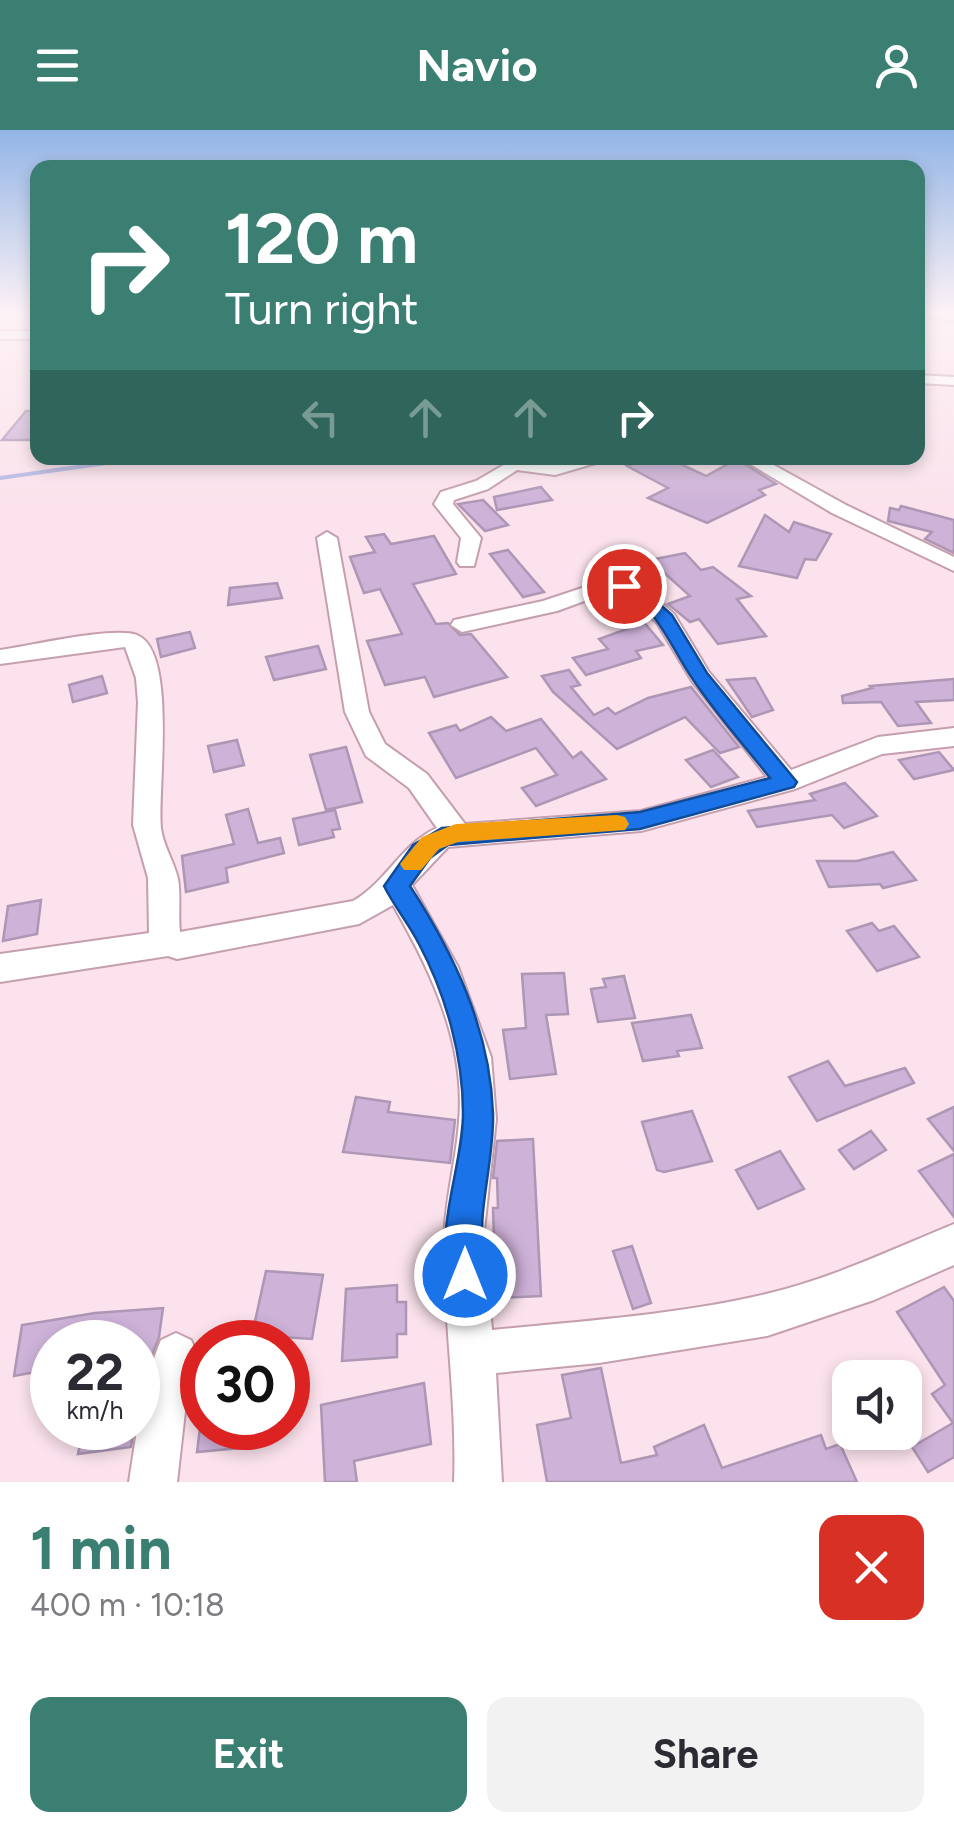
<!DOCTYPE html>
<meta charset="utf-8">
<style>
body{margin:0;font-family:Figtree,sans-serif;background:#f2f2f3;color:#2b2b33;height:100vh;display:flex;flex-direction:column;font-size:38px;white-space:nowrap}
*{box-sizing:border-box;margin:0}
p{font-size:32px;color:#7c7c81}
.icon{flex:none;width:55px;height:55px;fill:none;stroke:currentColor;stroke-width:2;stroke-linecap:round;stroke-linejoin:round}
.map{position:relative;height:1352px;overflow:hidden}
.drawer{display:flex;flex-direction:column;background:#fff;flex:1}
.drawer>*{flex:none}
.banner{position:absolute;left:30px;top:30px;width:895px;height:305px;border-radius:20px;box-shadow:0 5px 15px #0003;background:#3b7f72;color:#fff;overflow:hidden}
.controls{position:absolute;left:832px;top:1230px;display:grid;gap:20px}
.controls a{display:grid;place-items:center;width:90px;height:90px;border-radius:20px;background:#fff;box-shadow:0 5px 15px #0003;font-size:50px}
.speed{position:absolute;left:30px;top:1190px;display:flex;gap:20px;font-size:50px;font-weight:700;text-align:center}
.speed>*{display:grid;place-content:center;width:130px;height:130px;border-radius:50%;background:#fff;box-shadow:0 5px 15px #0003;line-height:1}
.speed small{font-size:25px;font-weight:400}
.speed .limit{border:15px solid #d22;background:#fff;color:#111}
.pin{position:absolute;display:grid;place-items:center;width:85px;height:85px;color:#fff;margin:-42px;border:5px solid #fff;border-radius:50%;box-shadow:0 2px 10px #0007}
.me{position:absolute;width:110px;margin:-55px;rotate:0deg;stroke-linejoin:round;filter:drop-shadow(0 0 8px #0008)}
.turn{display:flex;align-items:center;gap:35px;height:210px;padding:0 30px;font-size:45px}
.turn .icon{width:130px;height:130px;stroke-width:2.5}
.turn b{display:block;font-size:70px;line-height:85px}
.lanes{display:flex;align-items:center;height:95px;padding:0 30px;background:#0003;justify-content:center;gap:50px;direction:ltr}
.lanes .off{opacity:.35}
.round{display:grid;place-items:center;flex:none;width:105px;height:105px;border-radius:20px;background:#f2f2f3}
.overview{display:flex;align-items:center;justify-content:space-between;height:170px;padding:0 30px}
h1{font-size:60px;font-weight:700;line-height:75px;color:#3b7f72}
.primary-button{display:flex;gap:20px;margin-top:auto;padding:20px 30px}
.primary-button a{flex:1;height:115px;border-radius:20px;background:#3b7f72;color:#fff;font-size:40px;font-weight:700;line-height:115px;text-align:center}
.primary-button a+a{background:#f2f2f3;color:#2b2b33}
header{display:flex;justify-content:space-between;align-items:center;height:130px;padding:0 30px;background:#3b7f72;color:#fff;font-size:45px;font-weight:700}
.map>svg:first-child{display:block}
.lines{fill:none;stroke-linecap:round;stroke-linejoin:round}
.stream{stroke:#b5b7e2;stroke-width:4}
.building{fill:#ceb2d8;stroke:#ad97b5;stroke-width:2.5}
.minor-casing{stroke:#c59fae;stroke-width:4}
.minor{fill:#fff;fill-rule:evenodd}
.route{fill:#1a73e8;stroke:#114b97;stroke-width:2.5}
.slow{fill:#f59e0b}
</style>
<header><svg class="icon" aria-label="menu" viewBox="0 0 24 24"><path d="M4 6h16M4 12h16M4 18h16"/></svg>Navio<svg class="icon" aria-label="person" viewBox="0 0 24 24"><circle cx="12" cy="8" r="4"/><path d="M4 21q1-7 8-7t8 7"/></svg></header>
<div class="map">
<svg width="954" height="1352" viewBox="0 0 954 1352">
<rect width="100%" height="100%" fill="#fbe2ec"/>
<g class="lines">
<!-- stream -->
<g class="stream">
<path d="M918 187 954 192"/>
<path d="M0 348 142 328"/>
</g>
</g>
<!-- building -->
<g class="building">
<path d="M26 281H38V310H2Z"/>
<path d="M648 328H668L706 346 737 329 776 354 759 360 765 365 707 393 648 368 668 358 627 336Z"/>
<path d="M541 357 552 370 497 380 494 367Z"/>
<path d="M483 370 508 395 485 401 458 374Z"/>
<path d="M901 376 954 390V423L925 409 932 402 888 391 890 378 899 380Z"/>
<path d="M765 385 789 402 794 392 831 404 816 430 805 429 797 448 739 436Z"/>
<path d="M384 404 391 414 434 406 456 444 413 454 436 494 448 493 460 505 471 504 507 547 434 567 425 547 385 555 367 511 402 504 380 459 364 463 350 427 375 422 366 407Z"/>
<path d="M508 420 544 462 523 467 490 424Z"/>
<path d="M685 423 701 440 713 437 751 466 737 469 766 506 718 514 699 489 690 492 668 474 690 466 650 430Z"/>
<path d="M277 453 282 468 228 475 230 458Z"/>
<path d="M622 466 663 515 636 521 641 528 586 545 573 528 608 519 599 509 627 499 600 471Z"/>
<path d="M190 502 195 518 161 527 157 509Z"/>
<path d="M318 516 326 539 274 550 266 527Z"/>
<path d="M569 540 580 555 571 557 594 585 608 578 615 584 648 568 691 557 739 617 720 623 685 587 617 619 553 562 542 546Z"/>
<path d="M102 546 107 563 73 572 69 555Z"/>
<path d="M755 548 773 580 752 587 727 550Z"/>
<path d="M954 549V570L916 572 931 593 898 596 881 572 843 573 842 566 872 558 870 556Z"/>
<path d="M491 587 506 601 541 589 573 628 581 622 606 649 536 676 522 658 557 645 536 618 456 648 429 603 456 595 460 601Z"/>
<path d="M237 610 244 635 214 642 208 616Z"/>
<path d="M346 617 362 672 326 680 310 625Z"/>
<path d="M713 620 738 647 711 657 686 630Z"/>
<path d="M939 622 954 640 914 649 899 630Z"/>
<path d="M845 653 877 686 844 698 832 685 757 697 748 681 815 670 810 664Z"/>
<path d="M248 679 258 713 280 708 284 723 226 738 228 752 186 762 182 726 234 714 226 685Z"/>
<path d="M335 680 340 699 332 700 334 707 299 715 293 689Z"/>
<path d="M893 722 916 750 883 758 880 754 829 757 817 731H857Z"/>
<path d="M41 770 37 804 3 811 8 776Z"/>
<path d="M872 793 879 801 894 796 919 827 877 841 847 801Z"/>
<path d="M564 843 568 884 546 885 556 944 510 949 503 900 526 898 522 844Z"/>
<path d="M624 846 635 888 598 892 591 859 606 857 603 849Z"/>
<path d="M691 885 702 918 677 921 679 926 643 931 632 893Z"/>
<path d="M828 931 845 956 905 938 914 953 817 991 789 947Z"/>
<path d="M356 967 390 972 388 982 455 990 450 1033 343 1022Z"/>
<path d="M954 977V1021L928 989Z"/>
<path d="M692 981 712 1031 664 1042 657 1040 642 992Z"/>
<path d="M871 1001 886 1020 854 1039 839 1020Z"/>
<path d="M533 1009 541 1166 496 1168 493 1078H498L497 1048H493L497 1011Z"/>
<path d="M780 1021 804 1059 758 1079 736 1040Z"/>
<path d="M954 1024V1087L919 1041Z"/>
<path d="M632 1116 651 1173 633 1179 613 1121Z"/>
<path d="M266 1141 323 1145 312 1209 252 1205Z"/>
<path d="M397 1155V1172H406V1204H397V1227L342 1231 346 1159Z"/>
<path d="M944 1157 954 1171V1327L928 1342 912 1317 953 1293 932 1264 945 1255 897 1182Z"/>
<path d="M163 1178 159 1207 150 1230 138 1231V1212H52V1239L14 1246 22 1195 95 1183Z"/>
<path d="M601 1238 621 1333 657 1325 654 1317 704 1295 722 1338 821 1305 826 1319 840 1314 857 1352H547L537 1295 571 1288 562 1245Z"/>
<path d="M424 1253 431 1314 354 1331 357 1352H325L321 1275Z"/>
<path d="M83 1298H134L131 1317 78 1324Z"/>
<path d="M200 1298H252L250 1317 197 1322Z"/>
</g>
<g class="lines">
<!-- minor casing -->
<g class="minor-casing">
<g id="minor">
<rect x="0" y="201" width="38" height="8"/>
<path d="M918 245 954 247V255L918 253Z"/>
<path d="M585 328H613L555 345 517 340 488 359 454 370 453 374 481 408 474 436H460L457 432 461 408 434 374 441 362 476 351 514 329 555 335Z"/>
<path d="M740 328H761L846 375 954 427V441L832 383Z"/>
<path d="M327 402 337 408 369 582 385 614 427 644 465 694 641 681 767 647 692 551 657 493 626 462 598 466 557 481 462 502 451 495 454 490 543 471 594 454 623 449 640 454 674 484 709 542 791 640 878 607 954 598V616L882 624 795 659 641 701 448 717 412 755 458 837 491 927 496 989 484 1101 492 1200C582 1191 677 1185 766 1164 831 1149 893 1119 954 1094V1135L874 1170 767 1206 599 1233 496 1243 502 1352H454C457 1272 444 1194 444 1114 444 1073 456 1033 459 992 466 914 431 841 393 775L359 794 177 829 168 826 0 852V824L149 803 148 748 133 695 138 572 136 548 125 517 0 534V520C29 516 114 496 137 505 178 521 157 661 161 698 163 716 174 731 178 749 181 766 178 785 180 802L353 771C386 753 402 713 437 698L409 658 366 626 345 582 317 408Z"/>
<path d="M176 1203 191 1210 198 1225 187 1264 177 1352H129C137 1303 142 1255 161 1210Z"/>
</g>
</g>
<!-- minor -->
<use href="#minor" class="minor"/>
</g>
<!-- sky -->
<linearGradient id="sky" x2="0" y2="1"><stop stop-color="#93b5e6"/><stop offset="0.49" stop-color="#fdf2f6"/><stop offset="1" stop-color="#fdf2f6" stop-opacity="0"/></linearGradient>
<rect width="954" height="375" fill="url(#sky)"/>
<!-- route -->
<path class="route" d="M624 450 639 455 672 485 707 543 797 652 794 657 640 699 448 715 430 728 410 756C454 824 490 899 493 983 494 1015 486 1050 483 1082 480 1106 486 1135 477 1157L465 1162 453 1157C431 1104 463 1039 463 983 463 926 446 865 419 814 409 794 394 776 384 756L413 715 442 698 640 682 770 648C744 615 715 583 692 548 671 518 655 471 617 459V452Z"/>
<!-- slow -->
<path class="slow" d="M617 685 625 687 629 694 625 700 458 712 439 719 421 740H404L400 734 422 707 456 694Z"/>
</svg>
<div class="controls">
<a><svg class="icon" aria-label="sound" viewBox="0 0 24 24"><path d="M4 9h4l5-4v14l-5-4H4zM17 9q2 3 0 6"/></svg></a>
</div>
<div class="speed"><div>22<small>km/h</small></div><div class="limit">30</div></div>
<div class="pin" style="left:624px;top:456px;background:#d93025"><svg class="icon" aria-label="arrive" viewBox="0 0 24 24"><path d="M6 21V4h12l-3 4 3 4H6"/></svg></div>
<svg class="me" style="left:465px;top:1145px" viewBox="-20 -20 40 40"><circle r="17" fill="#1a73e8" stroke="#fff" stroke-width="3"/><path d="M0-11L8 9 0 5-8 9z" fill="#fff"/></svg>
<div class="banner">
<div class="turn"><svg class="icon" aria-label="right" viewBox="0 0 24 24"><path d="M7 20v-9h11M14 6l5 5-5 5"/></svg><div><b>120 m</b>Turn right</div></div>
<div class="lanes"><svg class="icon off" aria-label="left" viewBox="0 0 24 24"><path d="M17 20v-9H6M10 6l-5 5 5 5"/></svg><svg class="icon off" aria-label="ahead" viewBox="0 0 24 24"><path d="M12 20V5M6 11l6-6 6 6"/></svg><svg class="icon off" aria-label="ahead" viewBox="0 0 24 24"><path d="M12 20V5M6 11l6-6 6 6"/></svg><svg class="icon" aria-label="right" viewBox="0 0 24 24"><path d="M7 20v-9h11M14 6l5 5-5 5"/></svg></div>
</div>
</div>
<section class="drawer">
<div class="overview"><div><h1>1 min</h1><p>400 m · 10:18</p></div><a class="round" style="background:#d93025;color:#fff"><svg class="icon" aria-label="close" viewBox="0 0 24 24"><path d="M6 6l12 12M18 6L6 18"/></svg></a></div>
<div class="primary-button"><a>Exit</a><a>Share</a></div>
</section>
